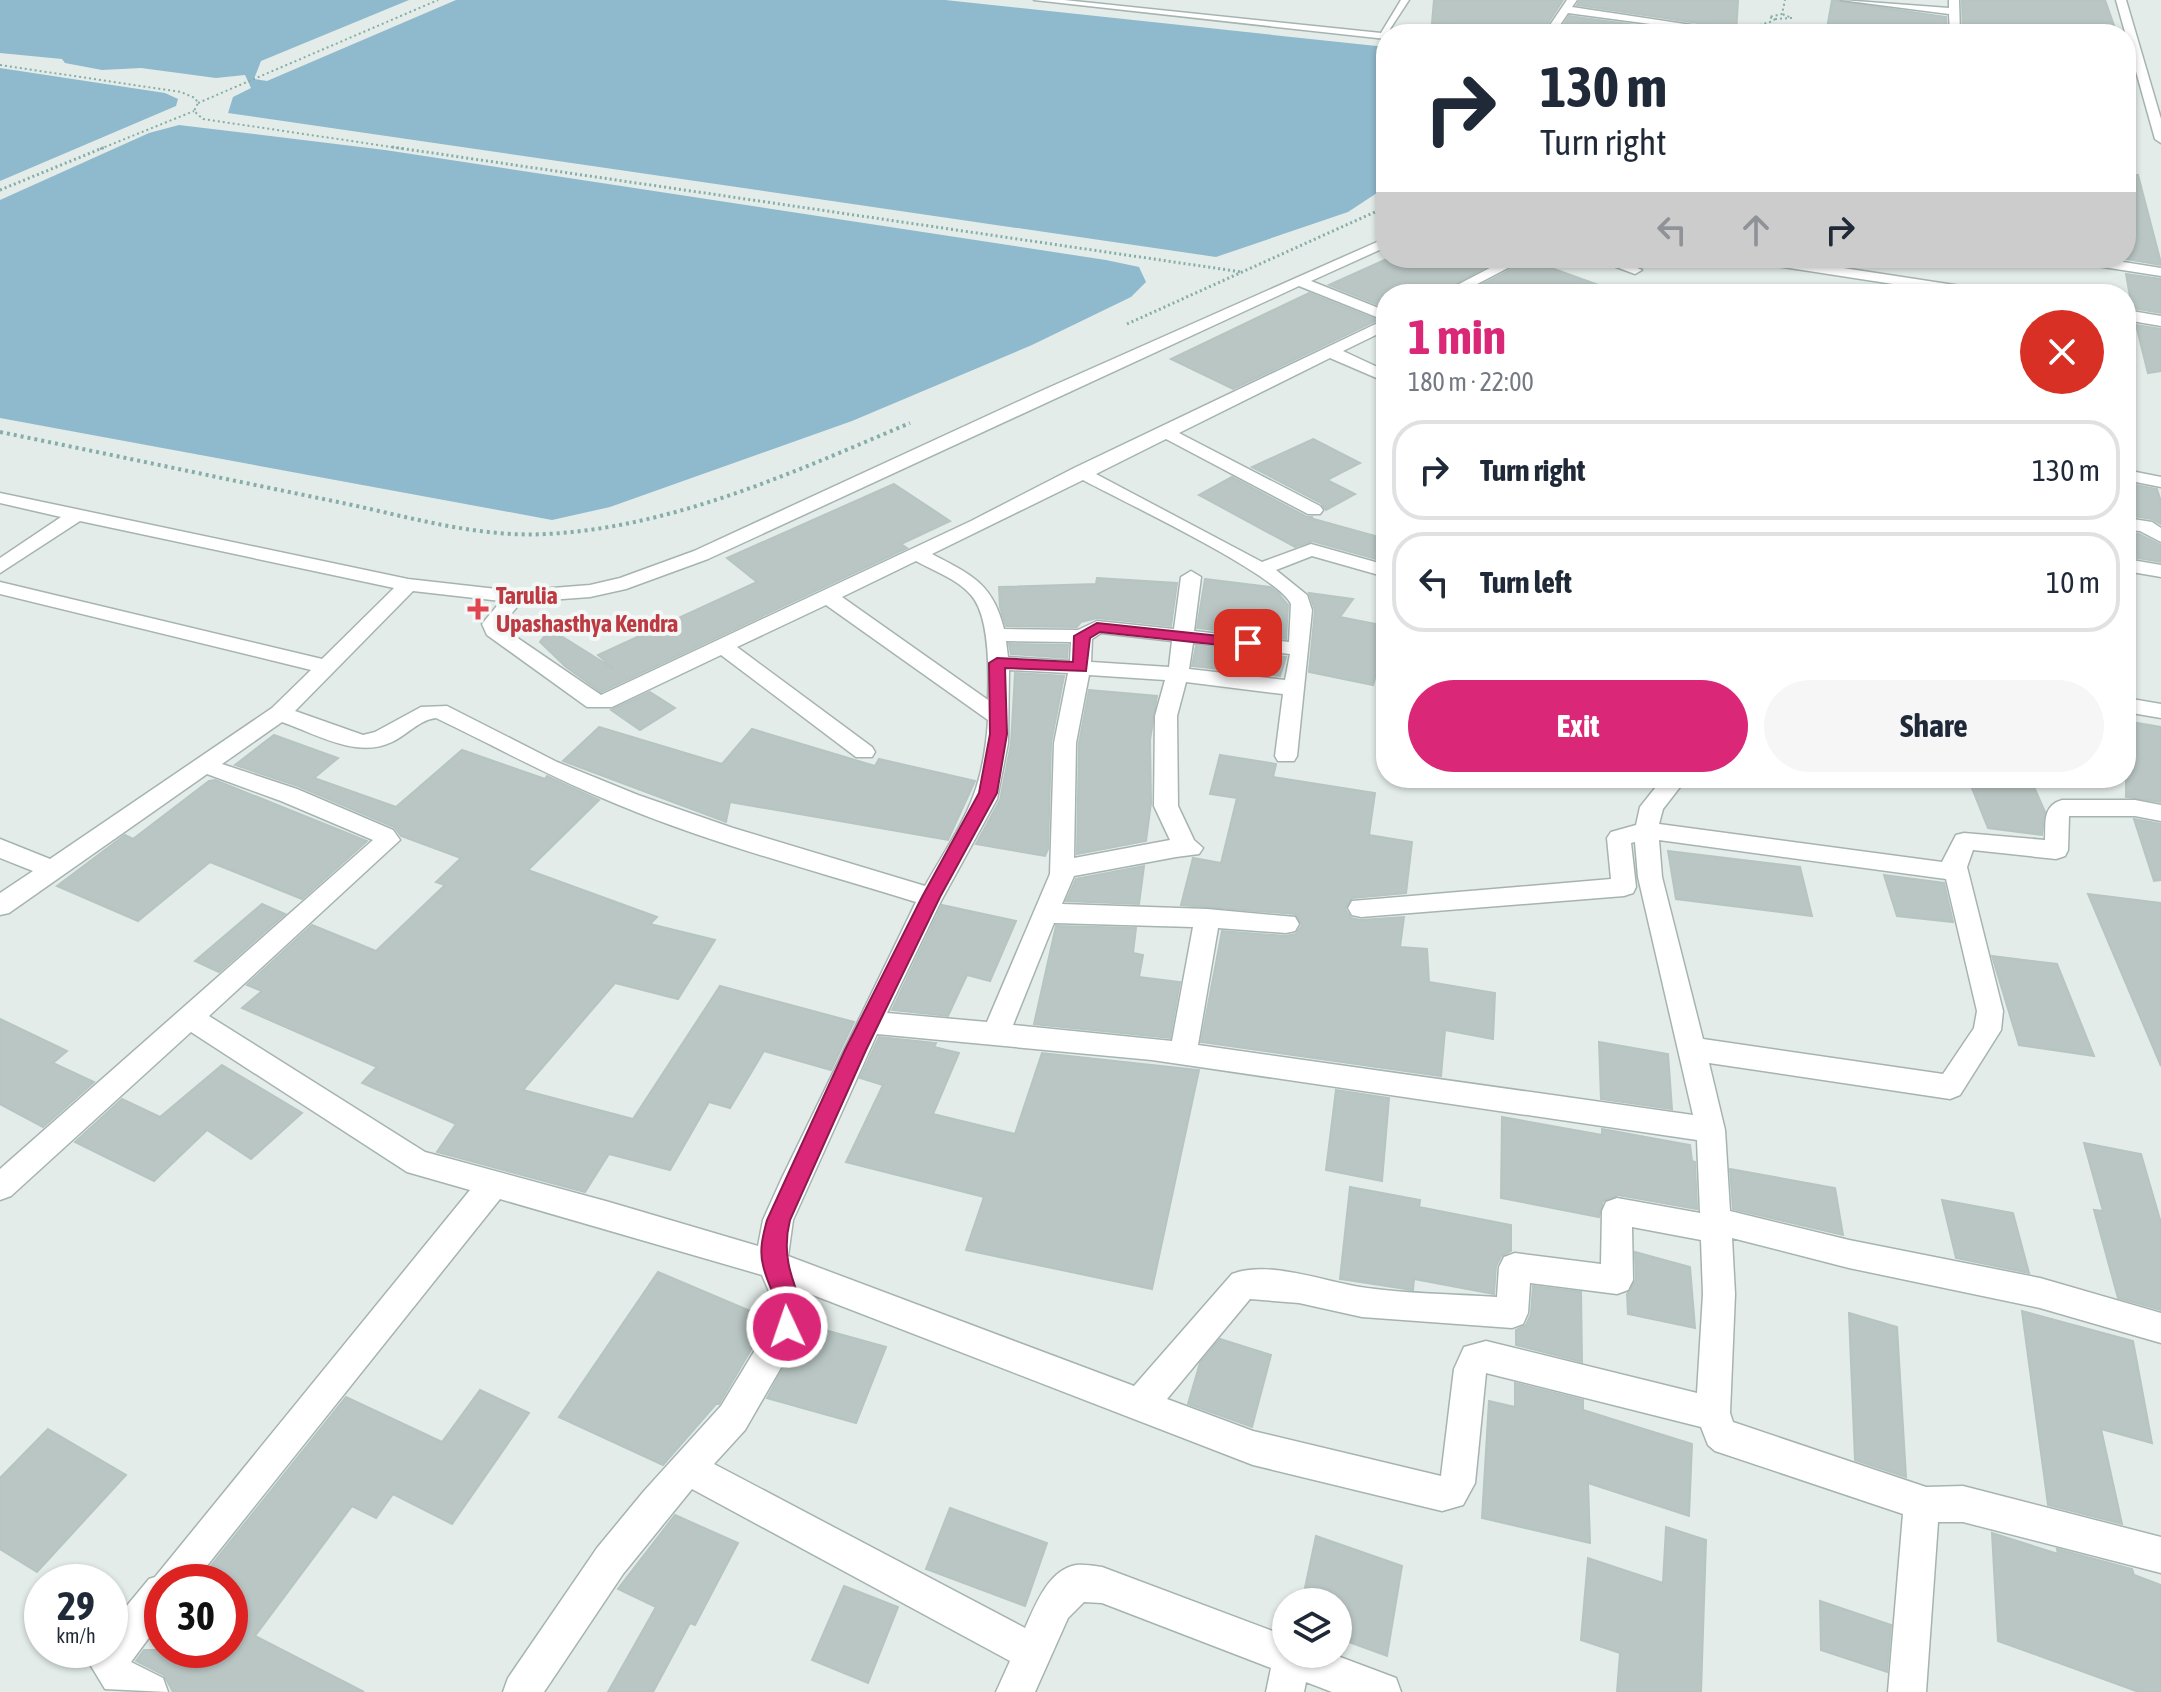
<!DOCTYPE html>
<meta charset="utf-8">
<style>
body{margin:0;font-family:"Asap Condensed",sans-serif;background:#f6f6f7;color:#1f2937;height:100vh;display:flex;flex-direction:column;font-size:30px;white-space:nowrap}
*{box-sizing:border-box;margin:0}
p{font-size:26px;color:#747a83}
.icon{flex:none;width:44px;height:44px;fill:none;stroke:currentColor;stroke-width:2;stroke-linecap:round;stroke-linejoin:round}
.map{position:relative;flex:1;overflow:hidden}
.sheet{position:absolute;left:1376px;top:284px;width:760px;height:504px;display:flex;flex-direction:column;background:#fff;border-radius:32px;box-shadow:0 2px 6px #0004}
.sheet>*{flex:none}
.guide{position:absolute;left:1376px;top:24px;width:760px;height:244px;border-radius:32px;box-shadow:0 2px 6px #0004;background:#fff;color:#1f2937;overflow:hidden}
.fabs{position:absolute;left:1272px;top:1588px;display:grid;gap:16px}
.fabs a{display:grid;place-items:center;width:80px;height:80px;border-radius:50%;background:#fff;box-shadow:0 2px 6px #0004;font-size:40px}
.speed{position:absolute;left:24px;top:1564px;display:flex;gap:16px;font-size:40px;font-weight:700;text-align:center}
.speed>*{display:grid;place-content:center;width:104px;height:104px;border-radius:50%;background:#fff;box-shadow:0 2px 6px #0004;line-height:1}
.speed small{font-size:20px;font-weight:400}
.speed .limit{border:12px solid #d22;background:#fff;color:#111}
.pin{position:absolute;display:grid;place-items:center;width:68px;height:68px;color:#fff;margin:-34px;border-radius:16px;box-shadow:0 4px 12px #0006}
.me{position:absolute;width:88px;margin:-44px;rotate:357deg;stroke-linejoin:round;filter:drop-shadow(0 0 6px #0008)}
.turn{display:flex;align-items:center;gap:28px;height:168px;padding:0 32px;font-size:36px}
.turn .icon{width:104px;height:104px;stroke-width:2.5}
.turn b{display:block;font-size:56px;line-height:68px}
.lanes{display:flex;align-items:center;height:76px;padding:0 32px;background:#0003;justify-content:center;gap:40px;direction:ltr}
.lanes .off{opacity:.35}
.round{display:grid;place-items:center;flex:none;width:84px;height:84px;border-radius:42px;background:#f6f6f7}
.overview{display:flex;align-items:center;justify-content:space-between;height:136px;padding:0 32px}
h1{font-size:48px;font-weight:700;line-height:60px;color:#db2777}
.cta{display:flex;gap:16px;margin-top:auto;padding:16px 32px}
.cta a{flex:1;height:92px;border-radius:48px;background:#db2777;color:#fff;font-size:32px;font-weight:700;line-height:92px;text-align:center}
.cta a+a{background:#f6f6f7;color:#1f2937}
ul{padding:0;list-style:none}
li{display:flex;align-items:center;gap:24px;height:100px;margin:0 16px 12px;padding:0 16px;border:4px solid #e0e1e3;border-radius:32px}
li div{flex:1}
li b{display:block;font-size:30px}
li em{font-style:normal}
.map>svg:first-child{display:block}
.water{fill:#8fb9cd}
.building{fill:#b9c6c3;stroke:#b6c5c1;stroke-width:2}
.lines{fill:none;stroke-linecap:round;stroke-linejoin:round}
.lane-casing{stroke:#a6b4b1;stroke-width:3}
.street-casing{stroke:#a6b4b1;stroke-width:3}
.path-far2{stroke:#86ada7;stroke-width:2;stroke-dasharray:2 3;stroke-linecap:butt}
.path-far1{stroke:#86ada7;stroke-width:3;stroke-dasharray:2 3;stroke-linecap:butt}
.path{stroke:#86ada7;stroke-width:4;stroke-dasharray:3 4;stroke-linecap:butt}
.lane{fill:#fff;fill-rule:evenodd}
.street{fill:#fff;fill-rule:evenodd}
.route{fill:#db2777;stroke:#8e194d;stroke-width:2}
.health-dot{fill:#e0444e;stroke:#f3f8f7;stroke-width:3}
.labels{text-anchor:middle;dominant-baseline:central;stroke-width:8;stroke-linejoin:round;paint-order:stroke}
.health-label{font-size:24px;font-weight:bold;fill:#be3a42;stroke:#f3f8f7;text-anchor:start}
</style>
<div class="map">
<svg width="2161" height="1692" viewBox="0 0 2161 1692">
<rect width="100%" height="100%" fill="#e3ece9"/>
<!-- water -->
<g class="water">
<path d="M0 0H409L261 61 254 79 267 81 456 0H945L1386 47V187L1348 212 1216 257 228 113 233 97 251 88 245 75 216 78 141 68 102 70 65 63 62 59 0 53Z"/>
<path d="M0 68 165 93 178 99 176 106 0 181Z"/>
<path d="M179 125 385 150 1106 260 1139 267 1146 282 1131 297 1032 345 852 421 610 507 552 520 0 418V200L149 133Z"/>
</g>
<!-- building -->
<g class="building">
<path d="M1434 0H1563L1541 34 1432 23Z"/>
<path d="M1580 0H1738L1736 34H1732L1731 28 1577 5Z"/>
<path d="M1832 0 1946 17 1947 34H1826Z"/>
<path d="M1962 0H2105L2117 34H1963Z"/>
<path d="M1569 16 1702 34H1558Z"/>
<path d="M2138 175 2161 263V265L2126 259V177Z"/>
<path d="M1389 258H1503L1437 294H1386V308L1329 285Z"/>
<path d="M1529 260 1612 290 1611 294H1464Z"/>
<path d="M2126 274 2161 279V313L2132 308Z"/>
<path d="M1309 293 1377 320 1233 389 1171 359Z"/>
<path d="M2136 325 2161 329V371L2148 373Z"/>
<path d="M1313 439 1360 463 1327 480 1355 494 1326 510 1321 503 1252 467Z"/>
<path d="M1232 477 1307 517H1313L1310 518 1386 539V551L1380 560 1312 541 1295 547 1199 495Z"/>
<path d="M2126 483 2157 489 2161 502V524L2152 519 2126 515Z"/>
<path d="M894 484 950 521 901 544 907 548 601 692 566 667 540 642 550 629 614 669 598 655 757 582 727 558Z"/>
<path d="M2126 533 2139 534 2161 545V562L2126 556Z"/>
<path d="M1097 578 1177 583 1171 626 1097 618 1081 622 1077 627 1006 626 1000 607 999 587 1096 584Z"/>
<path d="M1205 579 1270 587 1278 593 1288 605 1286 639 1197 628Z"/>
<path d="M1309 593 1353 599 1340 617 1386 626V640L1373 685 1309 672 1315 610Z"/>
<path d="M1009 644 1068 645 1067 658 1011 654Z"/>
<path d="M1196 646 1286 657 1280 676 1192 666Z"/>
<path d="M1015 673 1064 676 1051 743 1048 849 1045 856 976 844 1000 800 1011 744Z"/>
<path d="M1089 690 1157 696 1150 740 1151 803 1146 841 1077 854 1079 743Z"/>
<path d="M650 692 675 708 640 730 611 710Z"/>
<path d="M2126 721 2161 727V802L2126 797Z"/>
<path d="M599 727 722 764 752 729 875 766 879 759 975 781 948 840 730 802 726 822 563 761Z"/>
<path d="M274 735 338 758 314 778 396 807 462 750 545 779 547 776 599 800 528 870 657 917 650 924 715 940 678 999 615 983 523 1090 633 1119 720 986 854 1022 831 1070 764 1051 730 1108 709 1102 670 1170 609 1154 585 1192 437 1152 456 1124 362 1083 377 1067 242 1008 262 991 247 985 312 925 376 951 445 885 436 882 461 858 401 836 394 827 298 786 235 765Z"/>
<path d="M1220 755 1276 764 1273 777 1375 793 1369 835 1412 842 1406 893 1352 898 1345 909 1351 918 1360 920 1404 917 1400 947 1427 949 1429 982 1495 993 1493 1039 1445 1030 1441 1076 1201 1042 1222 931 1286 936 1296 934 1302 925 1295 914 1181 905 1193 858 1221 863 1237 798 1210 794Z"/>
<path d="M1968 778H2030L2045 812 2042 835 1988 828Z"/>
<path d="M215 780 367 841 302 899 210 862 138 921 57 886 125 835 133 839 209 781Z"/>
<path d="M2134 819 2161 824V880L2154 881Z"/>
<path d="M1668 851 1800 867 1812 916 1676 899Z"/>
<path d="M1144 866 1139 904 1066 901 1076 879Z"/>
<path d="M1884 875 1944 883 1953 922 1897 916Z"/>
<path d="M2088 894 2161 903V1066Z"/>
<path d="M262 904 285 914 219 972 195 961Z"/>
<path d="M942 905 1016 921 990 981 967 975 948 1016 892 1010Z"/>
<path d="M1056 926 1136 928 1133 953 1143 955 1139 977 1180 982 1170 1038 1034 1024Z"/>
<path d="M1992 956 2057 964 2094 1056 2019 1045Z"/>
<path d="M0 1019 67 1051 53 1063 94 1082 43 1127 0 1104Z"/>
<path d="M879 1037 936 1043 934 1047 959 1053 933 1114 1015 1134 1042 1053 1199 1070 1152 1289 966 1250 984 1197 846 1162 883 1085 860 1078Z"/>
<path d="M1599 1042 1668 1054 1672 1109 1601 1099Z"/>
<path d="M222 1065 302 1113 251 1159 207 1130 154 1181 75 1142 122 1099 160 1117Z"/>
<path d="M1336 1090 1389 1098 1382 1181 1326 1170Z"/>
<path d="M1502 1117 1602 1135V1129L1690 1145 1692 1161 1695 1162 1697 1209 1618 1195 1603 1201 1599 1217 1501 1198Z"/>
<path d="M2084 1143 2141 1154 2161 1223V1310L2118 1298 2094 1210 2103 1211Z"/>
<path d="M1730 1169 1835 1188 1843 1235 1733 1209Z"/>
<path d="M1350 1187 1420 1200 1419 1207 1511 1225V1251L1501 1256 1496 1266 1494 1294 1414 1279 1413 1290 1340 1279Z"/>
<path d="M1942 1200 2013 1213 2029 1273 1956 1258Z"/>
<path d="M1635 1252 1690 1267 1695 1328 1628 1314 1627 1294 1636 1280Z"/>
<path d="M658 1272 769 1319 719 1404H716L663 1465 559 1417Z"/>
<path d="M1533 1286 1581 1292 1582 1362 1516 1345V1330L1526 1325 1531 1314Z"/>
<path d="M2022 1311 2133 1341 2152 1443 2101 1429 2122 1524 2048 1505Z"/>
<path d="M1849 1313 1897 1327 1906 1477 1855 1460Z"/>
<path d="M814 1327 886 1347 856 1423 767 1398 802 1333 810 1336Z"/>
<path d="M1220 1339 1271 1355 1252 1427 1188 1404 1200 1363Z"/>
<path d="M1515 1383 1583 1400V1410L1692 1444 1689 1516 1588 1483 1590 1543 1482 1518 1489 1401 1515 1407Z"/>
<path d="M480 1390 529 1413 452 1524 393 1494 376 1518 352 1506 255 1636 364 1692H173L164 1675 136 1661 144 1650H230V1582H198L346 1397 442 1442Z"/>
<path d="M48 1429 126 1475 37 1572 0 1549V1478Z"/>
<path d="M950 1508 1047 1543 1025 1606 926 1569Z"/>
<path d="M675 1515 738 1543 695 1625 690 1623 653 1692H608L656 1607 618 1589Z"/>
<path d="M1666 1527 1706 1540 1701 1692H1617L1620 1653 1581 1640 1588 1558 1663 1583Z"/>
<path d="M1992 1533 2058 1554 2057 1549 2132 1569 2134 1575 2161 1585V1692H2139L1998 1641Z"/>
<path d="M1316 1536 1402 1566 1387 1656 1338 1638V1602H1302Z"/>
<path d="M844 1586 898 1607 868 1683 812 1660Z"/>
<path d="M1820 1601 1891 1625 1887 1672 1821 1650Z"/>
</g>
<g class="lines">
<!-- lane casing -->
<g class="lane-casing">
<path id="lane" d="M1034 0H1064L1381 33 1401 0H1409L1390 29V34H1386V39Z"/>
</g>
<!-- street casing -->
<g class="street-casing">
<g id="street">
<path d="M1567 0H1577L1572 7 1731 31 1725 34 1568 13 1554 34H1544Z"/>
<path d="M1841 0 1949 8V0H1959L1960 34H1950L1949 14Z"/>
<path d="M2116 0H2126L2161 119V143L2155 139Z"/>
<path d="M1386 238V247L1311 281 1386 311V330L1343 351 1386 371V382L1330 358 1179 433 1320 506 1323 510 1320 514H1308L1166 439 1096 474 1262 562 1311 544 1386 565V577L1312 556 1276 570 1307 595 1312 610 1297 756 1294 761H1278L1275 756 1283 694 1186 682 1177 716 1178 806 1194 840 1203 848 1199 854 1176 857 1074 876 1062 904 1207 909 1295 917 1299 924 1295 931 1286 933 1218 928 1198 1045 1693 1115 1638 877 1635 842 1631 843 1636 887 1633 893 1624 896 1361 917 1352 915 1348 908 1352 901 1611 879 1607 838 1611 832 1636 825 1640 807 1663 778H1687L1663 809 1659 824 1942 862 1956 835 1964 833 2045 840C2046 823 2042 806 2062 800H2135L2161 805V821L2135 816H2069L2068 850 2065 856 2056 859 1973 850 1967 867 2003 1011 2001 1030 1960 1095 1950 1099 1709 1063 1725 1130 1730 1211 1849 1240 2040 1278 2161 1313V1343L2040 1308 1849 1268 1732 1238 1735 1294 1730 1413 1733 1422 1926 1487 1963 1486 2161 1537V1573L1963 1522H1938L1926 1692H1888L1903 1514 1715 1451 1708 1445 1701 1427 1486 1373 1475 1483 1463 1505 1442 1511 1253 1465 800 1290 806 1308 798 1338 745 1430 714 1464 1025 1628C1035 1606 1048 1570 1076 1565 1084 1564 1094 1566 1102 1567L1286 1636V1654H1332L1396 1678 1401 1692H1332L1306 1682 1304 1692H1266L1271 1668 1102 1603 1084 1602 1068 1618 1035 1692H996L1010 1661 692 1489 623 1574 544 1692H503L508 1678 597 1548 644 1491 721 1406 772 1322 773 1301 762 1275 500 1199 194 1582H162V1620L131 1662 163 1678 168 1692 105 1689 91 1666 97 1650H110V1626L149 1579 155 1577 470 1190 407 1172 191 1032 11 1196 0 1200V1169L373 840 281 801 207 774 9 913 0 915V893L33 871 0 858V839L50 859 272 708 311 670 0 594V582L322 659 394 588 80 521 0 573V558L61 517 0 503V493L408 579 515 591 590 585 620 578 694 551 1041 391ZM1299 286 1384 320 1074 468 971 521 601 695 503 628 502 625 521 602 590 597 626 589 708 559ZM1083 480C1120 500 1277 574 1291 604L1289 642 1194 631 1201 577 1191 571 1181 577 1174 629 1097 621 1078 630 1004 629C993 583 970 574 932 554ZM916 561C934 571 957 579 971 595 990 616 989 672 988 700L842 597ZM413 591 501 601 482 624 487 635 587 707H612L721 655 856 757H872L875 752 872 747 737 647 826 605 988 720C983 798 962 821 925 886L733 828 638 795 557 762 447 706 421 707 375 732 363 735 295 711ZM1101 633 1172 641 1169 667 1091 662 1092 639ZM1006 641 1071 642 1070 661 1008 657ZM1193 643 1290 654 1285 680 1189 669ZM1009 670 1068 673 1054 743 1050 874 987 1022 887 1013 941 901 997 799 1008 743ZM1089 675 1165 680 1155 716 1154 806 1170 840 1074 858 1076 743ZM436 718C497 747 556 780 619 805 715 845 817 871 916 902L781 1180 763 1220 758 1246 609 1202 425 1152 209 1016 400 840 393 830 297 789 222 764 282 722C316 734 357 759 392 742 407 735 419 720 436 718ZM1659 840 1946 879 1977 1011 1974 1028 1943 1074 1703 1039 1662 877ZM1054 923 1193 927 1172 1041 1013 1025ZM877 1034 1152 1060 1697 1140 1700 1213 1617 1198 1606 1202 1602 1211 1601 1264 1515 1253 1504 1257 1499 1267 1497 1297C1452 1294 1405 1294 1360 1287 1323 1281 1268 1260 1232 1274L1134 1386 788 1256 793 1220ZM1632 1227 1701 1240 1703 1294 1697 1393 1486 1341 1464 1347 1454 1369 1441 1476 1253 1431 1167 1399 1250 1299 1299 1303 1362 1317 1512 1328 1523 1324 1528 1313 1530 1283 1617 1294 1628 1290 1633 1280Z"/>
<path d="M1509 258H1527L1458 294H1440Z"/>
<path d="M1592 258H1613L1642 270 1635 274Z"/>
<path d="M1743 258H1778L1987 290 1994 294H1958L1750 262Z"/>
<path d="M2064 258H2098L2161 268V276L2071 262Z"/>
<path d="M2126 310 2161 316V326L2126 320Z"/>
<path d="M2126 470 2161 477V487L2126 480Z"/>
<path d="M2126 518 2152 522 2161 528V542L2140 531 2126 530Z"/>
<path d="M2126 559 2161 565V577L2126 571Z"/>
<path d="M2126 698 2161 704V718L2126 712Z"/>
</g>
</g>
<!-- path-far2 -->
<g class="path-far2">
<path d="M1775 19 1792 18 1782 14"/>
<path d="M1750 28 1773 21 1775 19 1769 17 1782 14 1785 0"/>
<path d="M0 65 181 92 195 98 198 103 194 111 203 119 405 149"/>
<path d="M198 103 438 0"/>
<path d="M100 149 194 111"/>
</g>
<!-- path-far1 -->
<g class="path-far1">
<path d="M392 147 1242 272"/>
<path d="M0 190 105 147"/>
<path d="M1127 324 1386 207"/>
</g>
<!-- path -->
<path class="path" d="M0 432C113 455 225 479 338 502 406 516 477 538 547 534 674 527 794 472 910 423"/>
<!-- lane -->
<use href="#lane" class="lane"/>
<!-- street -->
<use href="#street" class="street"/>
</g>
<!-- route -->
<path class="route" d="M1097 623 1248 639 1256 643 1248 648 1100 632 1090 638 1086 671 1005 668 1007 734 997 793 940 897 866 1050 790 1220C781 1255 792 1279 804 1311L796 1335 787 1338 779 1335 775 1327C783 1303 768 1289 763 1265 759 1250 763 1235 767 1220L845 1050 922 897 979 793 990 734 989 663 997 658 1073 662 1074 636Z"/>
<!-- markers -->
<path class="health-dot" d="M474 597h8v8h8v8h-8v8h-8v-8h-8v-8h8z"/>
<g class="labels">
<!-- health labels -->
<g class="health-label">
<text x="496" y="595">Tarulia<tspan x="496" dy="28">Upashasthya Kendra</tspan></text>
</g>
</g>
</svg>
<div class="fabs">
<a><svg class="icon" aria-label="layers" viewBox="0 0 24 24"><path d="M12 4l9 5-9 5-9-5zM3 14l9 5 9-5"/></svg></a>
</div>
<div class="speed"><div>29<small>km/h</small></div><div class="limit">30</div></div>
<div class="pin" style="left:1248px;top:643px;background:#d93025"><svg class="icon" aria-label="arrive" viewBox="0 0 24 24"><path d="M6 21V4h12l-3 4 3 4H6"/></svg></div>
<svg class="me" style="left:787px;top:1327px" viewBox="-20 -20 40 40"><circle r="17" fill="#db2777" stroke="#fff" stroke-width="3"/><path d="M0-11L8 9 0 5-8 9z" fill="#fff"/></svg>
<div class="guide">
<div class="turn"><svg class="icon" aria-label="right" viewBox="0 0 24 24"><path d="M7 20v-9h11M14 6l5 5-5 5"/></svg><div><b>130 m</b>Turn right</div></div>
<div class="lanes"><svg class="icon off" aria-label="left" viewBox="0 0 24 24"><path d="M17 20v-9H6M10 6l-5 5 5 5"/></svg><svg class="icon off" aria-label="ahead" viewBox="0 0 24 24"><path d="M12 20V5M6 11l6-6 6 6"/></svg><svg class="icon" aria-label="right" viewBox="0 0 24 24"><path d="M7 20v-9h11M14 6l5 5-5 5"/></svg></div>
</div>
<section class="sheet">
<div class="overview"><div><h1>1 min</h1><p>180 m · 22:00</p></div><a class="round" style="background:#d93025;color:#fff"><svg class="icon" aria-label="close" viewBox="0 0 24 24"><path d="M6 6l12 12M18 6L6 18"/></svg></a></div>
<ul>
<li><svg class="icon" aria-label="right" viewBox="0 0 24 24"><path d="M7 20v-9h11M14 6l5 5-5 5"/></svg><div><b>Turn right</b></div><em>130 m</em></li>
<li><svg class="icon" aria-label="left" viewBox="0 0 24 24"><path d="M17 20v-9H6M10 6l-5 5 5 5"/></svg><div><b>Turn left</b></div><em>10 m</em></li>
</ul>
<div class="cta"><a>Exit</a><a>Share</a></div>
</section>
</div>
